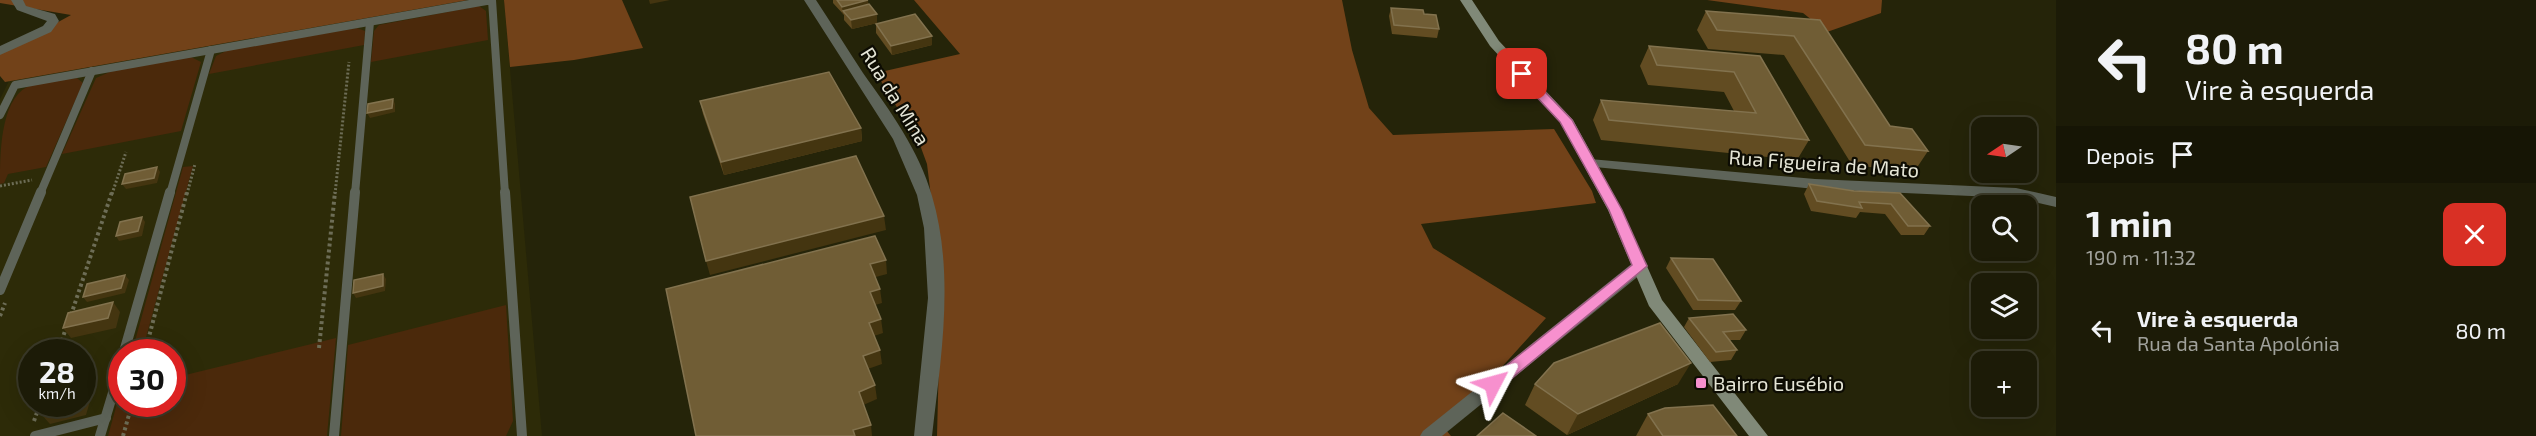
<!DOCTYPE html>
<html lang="pt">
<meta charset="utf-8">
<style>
body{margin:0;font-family:"Exo 2",sans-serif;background:#252411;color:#f1f3f6;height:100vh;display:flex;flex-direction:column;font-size:22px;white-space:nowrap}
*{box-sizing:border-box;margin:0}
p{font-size:20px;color:#a0a19b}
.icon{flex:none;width:33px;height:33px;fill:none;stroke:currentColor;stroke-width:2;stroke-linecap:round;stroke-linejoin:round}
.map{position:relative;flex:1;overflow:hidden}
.details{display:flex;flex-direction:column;background:#1c1b07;width:480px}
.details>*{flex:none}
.top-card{background:#1c1b07;color:#f1f3f6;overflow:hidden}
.needle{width:39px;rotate:257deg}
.fabs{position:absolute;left:1971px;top:117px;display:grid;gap:12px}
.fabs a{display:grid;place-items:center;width:66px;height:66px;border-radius:12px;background:#1c1b07;box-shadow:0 6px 24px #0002,0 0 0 2px #3a3928;font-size:30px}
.speed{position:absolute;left:18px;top:339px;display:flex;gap:12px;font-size:30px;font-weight:700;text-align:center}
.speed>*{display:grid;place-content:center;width:78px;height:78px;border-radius:50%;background:#1c1b07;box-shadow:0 6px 24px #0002,0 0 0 2px #3a3928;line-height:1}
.speed small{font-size:15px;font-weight:400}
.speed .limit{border:9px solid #d22;background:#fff;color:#111}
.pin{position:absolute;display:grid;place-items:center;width:51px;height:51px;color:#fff;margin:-26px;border-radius:12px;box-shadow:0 3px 9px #0006}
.me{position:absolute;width:66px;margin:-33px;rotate:51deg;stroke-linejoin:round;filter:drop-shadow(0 0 4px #0008)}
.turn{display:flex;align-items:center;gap:21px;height:126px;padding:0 30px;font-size:27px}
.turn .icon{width:78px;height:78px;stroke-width:2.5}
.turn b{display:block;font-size:42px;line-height:51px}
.then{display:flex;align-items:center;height:57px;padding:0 30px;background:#0003;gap:12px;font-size:22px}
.round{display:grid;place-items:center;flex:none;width:63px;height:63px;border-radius:12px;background:#252411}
.summary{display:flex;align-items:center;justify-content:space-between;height:102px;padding:0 30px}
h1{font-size:36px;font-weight:700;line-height:45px}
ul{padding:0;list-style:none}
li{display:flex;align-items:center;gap:18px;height:90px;padding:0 30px}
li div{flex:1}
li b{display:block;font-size:22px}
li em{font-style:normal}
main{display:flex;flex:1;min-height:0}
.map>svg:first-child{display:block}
.built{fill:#2d2b08;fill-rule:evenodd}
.green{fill:#4b290b}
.forest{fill:#724219}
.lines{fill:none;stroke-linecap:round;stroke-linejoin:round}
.path-far1{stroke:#6d6d56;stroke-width:3;stroke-dasharray:2 2;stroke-linecap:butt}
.path{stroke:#6d6d56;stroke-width:4;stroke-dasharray:3 3;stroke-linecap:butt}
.lane-far1{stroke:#5e6459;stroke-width:8}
.lane{stroke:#5e6459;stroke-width:10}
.street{fill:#5e6459;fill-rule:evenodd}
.secondary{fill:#808978;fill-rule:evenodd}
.wall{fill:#624c22}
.shaded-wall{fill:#443510}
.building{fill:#705d35;stroke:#82724e;stroke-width:1.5}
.route{fill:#f790ce;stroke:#a15e86;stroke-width:1.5}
.poi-dot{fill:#f790ce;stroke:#0d0c03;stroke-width:2}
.labels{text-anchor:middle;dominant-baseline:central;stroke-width:4.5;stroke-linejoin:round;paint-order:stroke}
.street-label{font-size:20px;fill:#e5e5d6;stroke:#0d0c03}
.poi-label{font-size:20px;fill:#e5e5d6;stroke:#0d0c03;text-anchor:start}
</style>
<main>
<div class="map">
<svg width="2056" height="436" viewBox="0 0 2056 436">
<rect width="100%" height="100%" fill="#252409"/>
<!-- built -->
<path class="built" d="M468 0H504L542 436H0V99L9 81ZM32 352H82V404H32ZM122 352H172V404H122Z"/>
<!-- green -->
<g class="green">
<path d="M479 6 486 11 488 40 371 62 374 31 379 25Z"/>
<path d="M357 28 365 31 364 45 209 74 216 56 228 50Z"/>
<path d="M191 57 201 62 181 131 62 154 96 78 112 71Z"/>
<path d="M77 78 83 83 46 167 8 174 4 183 0 184C0 155 0 101 27 87 42 81 61 80 77 78Z"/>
<path d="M193 166 142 352H132L183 167Z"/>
<path d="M506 305 513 421 506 436H341L348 345Z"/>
<path d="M336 338 327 436H108L121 389 122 404H172L173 378Z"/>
</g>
<!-- forest -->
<g class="forest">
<path d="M0 0H468L5 82 0 76V54L71 15 0 3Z"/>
<path d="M504 0H622L643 48 574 60 510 67Z"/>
<path d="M914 0H1342L1352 50 1369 108 1393 135 1554 129 1592 191 1596 203 1421 224 1433 248 1546 318 1472 400 1441 424 1451 436H937L941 279 927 164 920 145 876 73 960 54Z"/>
<path d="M1707 0H1882L1881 13 1827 32 1803 13Z"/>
</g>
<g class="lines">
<!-- path-far1 -->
<g class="path-far1">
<path d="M0 186 32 180"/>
<path d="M112 194 126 152"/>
<path d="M187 194 195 164"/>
<path d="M335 194 349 62"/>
</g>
<!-- path -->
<g class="path">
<path d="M71 315 112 192"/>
<path d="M0 316 5 303"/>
<path d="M319 348 335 192"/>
<path d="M58 352 66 328"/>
<path d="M145 352 187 192"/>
<path d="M34 421 40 404"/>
<path d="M123 436 132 404"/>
</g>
<!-- lane-far1 -->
<g class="lane-far1">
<path d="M0 115 15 85 492 0 505 194"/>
<path d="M40 194 92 71"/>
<path d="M170 194 211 50"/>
<path d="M355 194 370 22"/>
</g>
<!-- lane -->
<g class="lane">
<path d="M505 192 522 436"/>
<path d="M0 290 41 192"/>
<path d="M124 352 170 192"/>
<path d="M35 436 106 418"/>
<path d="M100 436 122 363"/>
<path d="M334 436 355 192"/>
</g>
<!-- street -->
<g class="street">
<path d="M11 0H23L26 6 55 14 59 21 51 32 0 55V46L43 26 47 21 17 10Z"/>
<path d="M804 0H816C832 24 847 49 863 73 890 111 919 150 932 196 955 274 941 357 932 436H914L928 298 924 228 917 195 893 139Z"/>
<path d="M1590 159 1815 179 2016 188 2056 197V207L2016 198 1815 189 1585 166 1583 163Z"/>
<path d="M1640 261 1646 262 1648 266 1646 270 1442 436H1420L1423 431 1634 262Z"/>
</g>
<!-- secondary -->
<path class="secondary" d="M1460 0H1472L1499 41 1573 120 1622 210 1662 300 1768 436H1749L1649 306 1608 210 1560 122 1490 46Z"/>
</g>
<!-- wall -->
<g class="wall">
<path d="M833 0H868V4L877 14V23L852 29 844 20V15L833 3Z"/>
<path d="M1391 8 1424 14 1439 29 1437 38 1392 34 1389 16Z"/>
<path d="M1706 11 1820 20 1890 126 1928 151 1914 172 1852 165 1784 55 1708 49 1697 30Z"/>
<path d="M876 24 932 36V45L892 55 876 33Z"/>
<path d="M1649 46 1760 56 1809 140 1797 160 1601 140 1593 120 1601 100 1734 111 1724 92 1648 85 1640 66Z"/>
<path d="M700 101 861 128 862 141 724 175 703 114Z"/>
<path d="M1809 184 1854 191 1900 193 1930 226 1924 235H1901L1885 214 1860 212 1856 218 1811 211 1804 194Z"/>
<path d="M1671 258 1741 301 1735 310H1693L1666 268Z"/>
<path d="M1689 318 1746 330 1740 340H1730L1737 350 1731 360 1710 362 1684 327Z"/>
<path d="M1535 384H1678L1567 435 1525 405Z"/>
<path d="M1648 414 1737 436H1636Z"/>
</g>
<!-- shaded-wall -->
<g class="shaded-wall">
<path d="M649 0H670L650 4Z"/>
<path d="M868 0 869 9 843 11V16L842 7Z"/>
<path d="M877 14V23L852 29 851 20Z"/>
<path d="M932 36V45L892 55 891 46Z"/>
<path d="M393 99 395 104V112L370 118 367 113Z"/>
<path d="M861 128 862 141 724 175 721 162Z"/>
<path d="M157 167 160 172 157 183 126 189 122 184Z"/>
<path d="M884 216 886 230 710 275 706 261Z"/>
<path d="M142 217 145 222 142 236 119 241 116 236Z"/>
<path d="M886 260 887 274 872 278 870 264Z"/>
<path d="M383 274 386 279 385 291 356 298 353 293Z"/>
<path d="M125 275 129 280 125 293 87 302 83 297Z"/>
<path d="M880 289 882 303 872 306 870 292Z"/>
<path d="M113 302 120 312 116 328 71 338 63 328Z"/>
<path d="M881 319 883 333 871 337 869 323Z"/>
<path d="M880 350 882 364 865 370 863 356Z"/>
<path d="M1691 363 1678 384 1567 435 1578 414Z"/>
<path d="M89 367 97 377 86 415 50 424 41 414 78 404H82V389Z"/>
<path d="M875 385 877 399 861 406 859 392Z"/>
<path d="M871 425 872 436H854L853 430Z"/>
</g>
<!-- building -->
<g class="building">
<path d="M837 0H868L842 7Z"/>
<path d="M869 4 877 14 851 20 843 11Z"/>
<path d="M1391 8 1423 10 1424 14 1436 15 1439 29 1394 25Z"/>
<path d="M1706 11 1820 20 1890 126 1912 129 1928 151 1865 145 1794 36 1717 30Z"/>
<path d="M915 14 932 36 891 46 876 24Z"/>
<path d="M1649 46 1760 56 1809 140 1609 120 1601 100 1756 113 1734 72 1657 65Z"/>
<path d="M829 72 861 128 721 162 700 101Z"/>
<path d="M393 99 392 108 367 113 368 104Z"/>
<path d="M856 156 884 216 706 261 690 197Z"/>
<path d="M157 167 154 178 122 184 125 174Z"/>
<path d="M1809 184 1854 191 1900 193 1930 226H1908L1891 204 1859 202 1862 208 1817 201Z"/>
<path d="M142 217 138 231 116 236 120 222Z"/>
<path d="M875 236 886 260 870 264 880 289 870 292 881 319 869 323 880 350 863 356 875 385 859 392 871 425 853 430 855 436H696L666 289Z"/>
<path d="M1671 258 1713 259 1741 301 1698 300Z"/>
<path d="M383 274V286L353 293 354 280Z"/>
<path d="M125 275 121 288 83 297 87 284Z"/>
<path d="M113 302 108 318 63 328 68 313Z"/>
<path d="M1733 314 1746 330 1723 332 1737 350 1716 352 1689 318Z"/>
<path d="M1660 323 1691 363 1578 414 1535 384 1554 363Z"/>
<path d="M89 367 82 389V368Z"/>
<path d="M45 404H78V405L41 414Z"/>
<path d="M1713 405 1737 436H1663L1648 414 1665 408Z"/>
<path d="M1503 413 1536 436H1477Z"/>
</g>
<!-- route -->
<path class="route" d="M1522 71 1526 72 1572 120 1622 210 1647 266 1499 389 1493 391 1488 389 1485 384 1488 380 1632 265 1609 210 1560 122 1518 77V72Z"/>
<!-- markers -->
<rect class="poi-dot" x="1695" y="377" width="12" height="12" rx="3"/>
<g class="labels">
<!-- street labels -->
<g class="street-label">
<text transform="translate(896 96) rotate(58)">Rua da Mina</text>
<text transform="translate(1824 163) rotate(4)">Rua Figueira de Mato</text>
</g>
<!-- poi labels -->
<g class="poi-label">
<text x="1713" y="383">Bairro Eusébio</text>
</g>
</g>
</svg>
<div class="fabs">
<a><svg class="needle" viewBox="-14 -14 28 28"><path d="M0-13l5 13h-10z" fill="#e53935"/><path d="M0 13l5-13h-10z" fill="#a0a19b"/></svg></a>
<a><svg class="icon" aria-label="search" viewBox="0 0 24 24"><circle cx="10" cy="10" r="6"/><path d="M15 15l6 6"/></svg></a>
<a><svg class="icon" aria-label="layers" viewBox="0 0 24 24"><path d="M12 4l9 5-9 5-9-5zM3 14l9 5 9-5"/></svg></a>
<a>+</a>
</div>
<div class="speed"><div>28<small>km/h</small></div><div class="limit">30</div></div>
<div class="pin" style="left:1522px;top:74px;background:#d93025"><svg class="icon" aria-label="arrive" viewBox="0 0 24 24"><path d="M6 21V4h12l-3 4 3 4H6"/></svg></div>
<svg class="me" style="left:1493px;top:384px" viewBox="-20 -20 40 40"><path d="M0-17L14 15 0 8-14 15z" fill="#f790ce" stroke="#fff" stroke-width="4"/></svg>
</div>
<section class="details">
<div class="top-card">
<div class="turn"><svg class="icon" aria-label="left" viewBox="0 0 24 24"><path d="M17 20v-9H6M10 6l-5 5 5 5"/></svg><div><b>80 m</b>Vire à esquerda</div></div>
<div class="then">Depois<svg class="icon" aria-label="arrive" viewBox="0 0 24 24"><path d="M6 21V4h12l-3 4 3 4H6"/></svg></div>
</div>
<div class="summary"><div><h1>1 min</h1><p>190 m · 11:32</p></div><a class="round" style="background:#d93025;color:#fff"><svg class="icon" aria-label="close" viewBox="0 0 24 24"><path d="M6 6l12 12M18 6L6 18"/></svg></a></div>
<ul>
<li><svg class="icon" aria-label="left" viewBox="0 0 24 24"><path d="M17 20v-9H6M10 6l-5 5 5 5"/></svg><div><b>Vire à esquerda</b><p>Rua da Santa Apolónia</p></div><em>80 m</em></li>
</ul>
</section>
</main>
